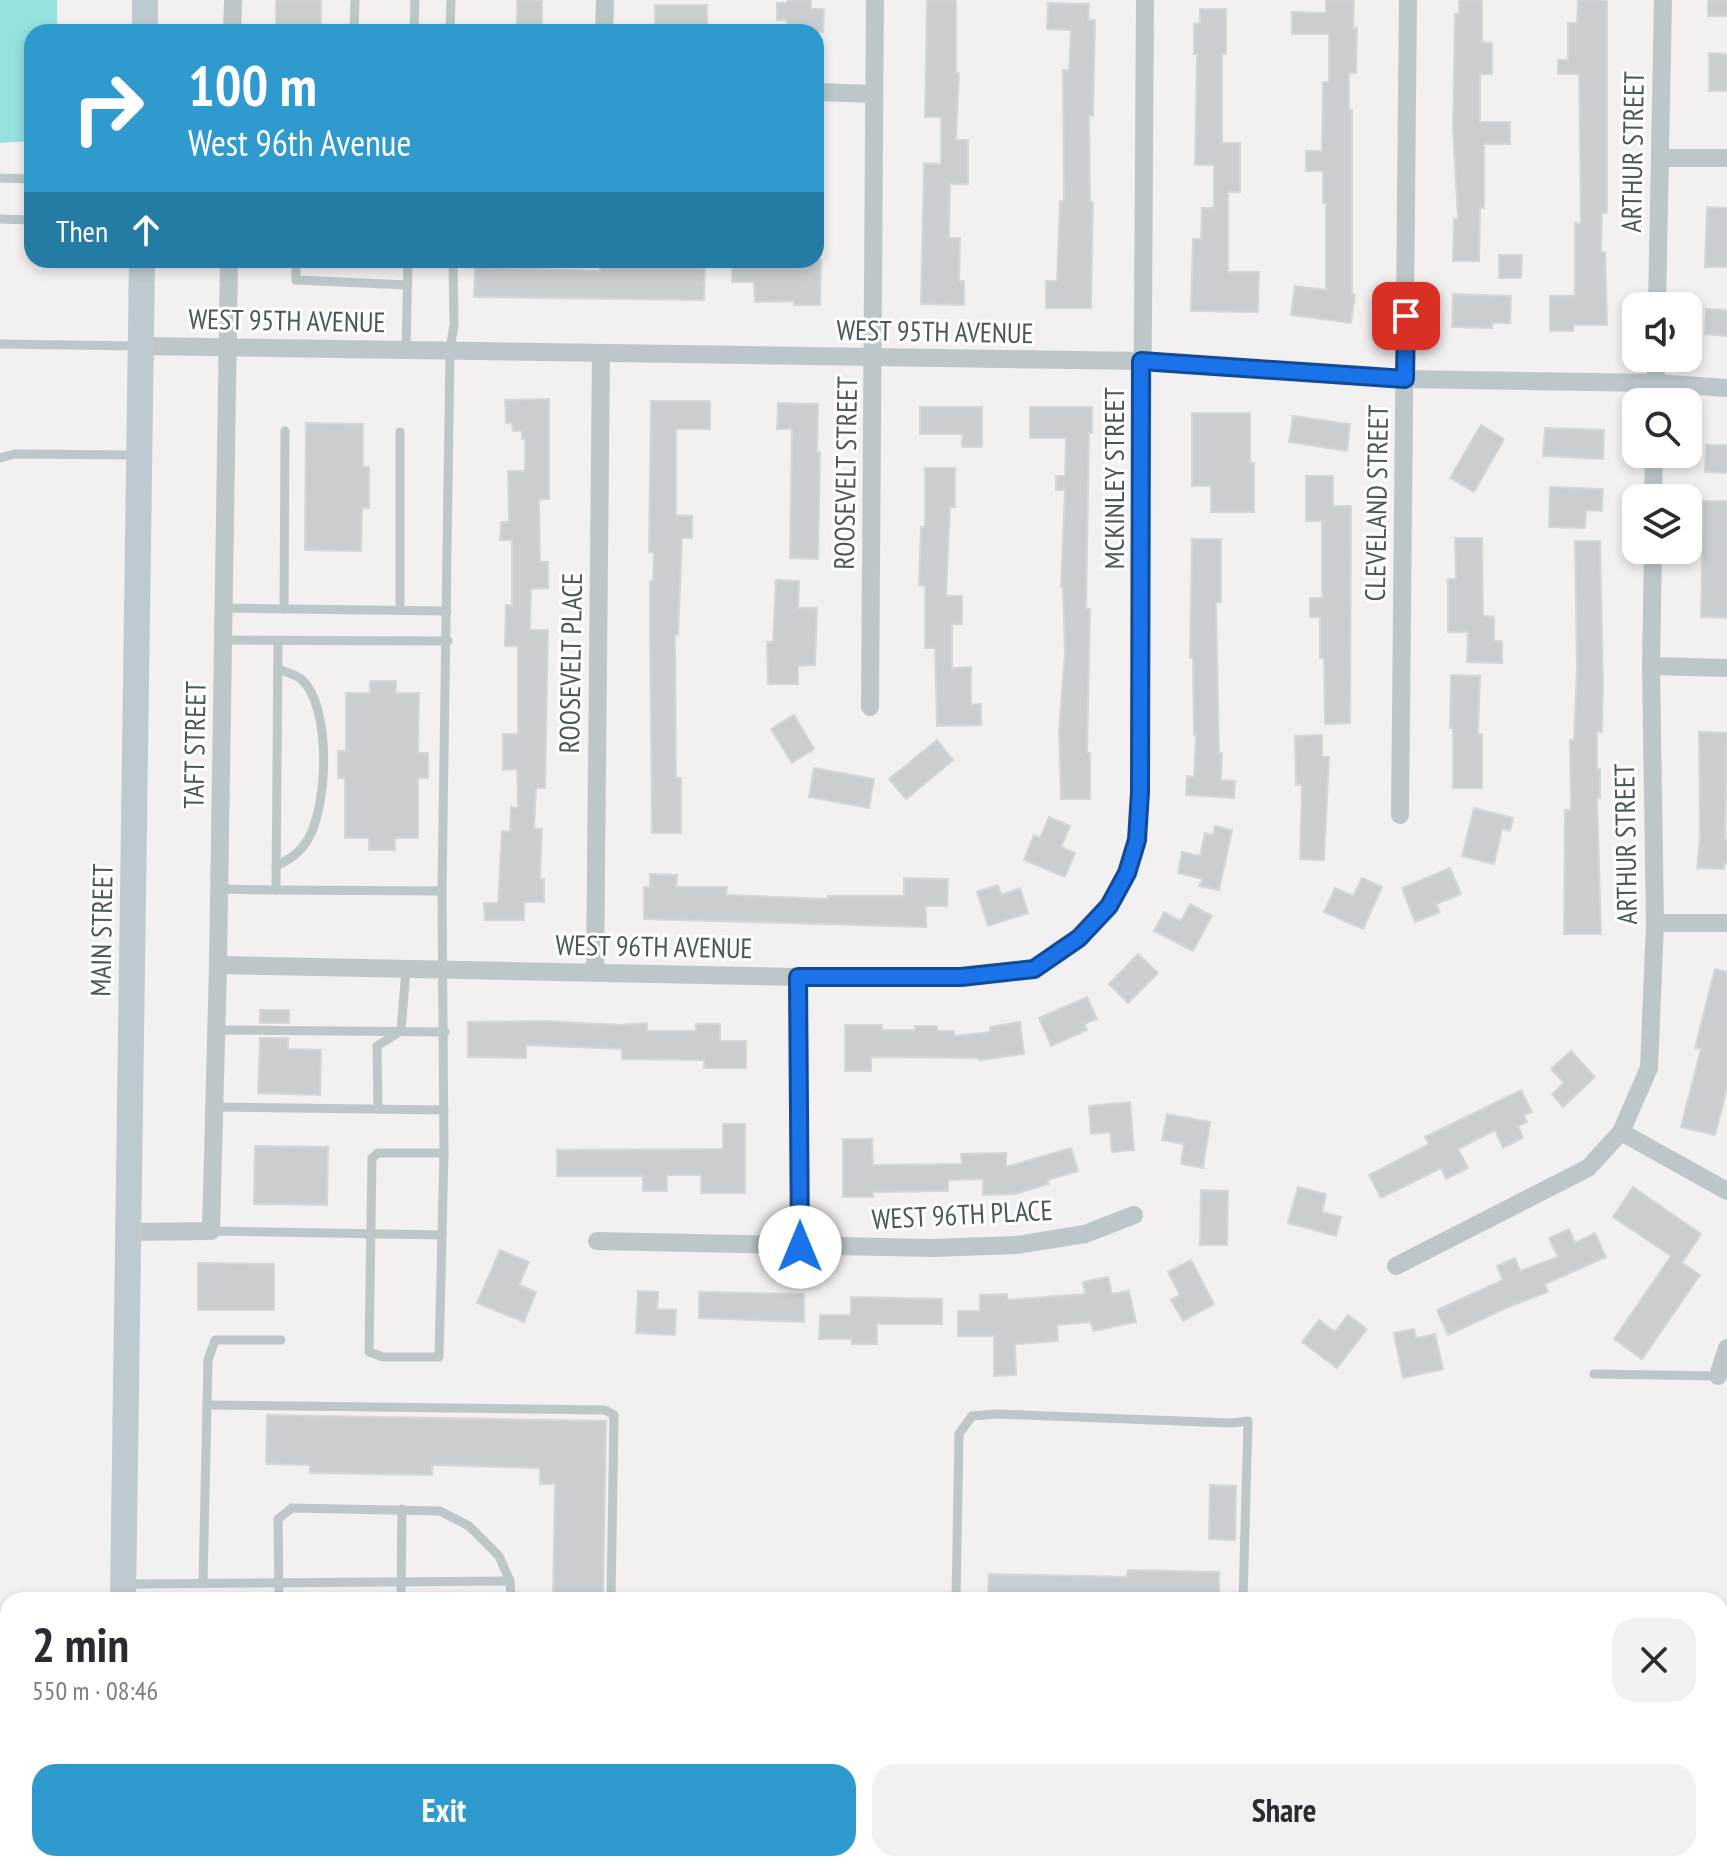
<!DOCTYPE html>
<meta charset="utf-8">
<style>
body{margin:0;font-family:"PT Sans Narrow",sans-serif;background:#f2f2f3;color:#2b2b33;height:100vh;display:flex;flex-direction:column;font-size:30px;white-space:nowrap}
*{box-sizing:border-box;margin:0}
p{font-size:26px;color:#7c7c81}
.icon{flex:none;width:44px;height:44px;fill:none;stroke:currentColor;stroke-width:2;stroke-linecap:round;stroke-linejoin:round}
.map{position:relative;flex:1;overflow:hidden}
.details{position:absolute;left:0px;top:1592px;width:1728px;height:280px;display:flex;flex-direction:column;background:#fff;border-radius:24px 24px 0 0;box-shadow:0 4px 12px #0003}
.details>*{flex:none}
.guide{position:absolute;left:24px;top:24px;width:800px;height:244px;border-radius:24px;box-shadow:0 4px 12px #0003;background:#2e9acd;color:#fff;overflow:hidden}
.controls{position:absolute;left:1622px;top:292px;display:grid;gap:16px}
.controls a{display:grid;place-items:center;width:80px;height:80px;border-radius:16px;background:#fff;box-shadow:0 4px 12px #0003;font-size:40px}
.pin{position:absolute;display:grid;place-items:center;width:68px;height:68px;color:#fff;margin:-34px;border-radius:16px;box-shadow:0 4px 12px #0006}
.me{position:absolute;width:88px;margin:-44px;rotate:0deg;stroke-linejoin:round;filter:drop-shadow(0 0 6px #0008)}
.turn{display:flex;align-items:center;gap:28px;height:168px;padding:0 32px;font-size:36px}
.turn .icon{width:104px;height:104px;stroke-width:2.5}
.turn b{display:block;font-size:56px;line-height:68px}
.then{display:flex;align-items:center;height:76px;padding:0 32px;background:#0003;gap:16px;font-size:30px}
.round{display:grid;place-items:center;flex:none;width:84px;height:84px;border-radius:24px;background:#f2f2f3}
.headline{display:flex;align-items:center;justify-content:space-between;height:136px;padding:0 32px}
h1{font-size:48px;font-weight:700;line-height:60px}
.cta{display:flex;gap:16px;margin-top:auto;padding:16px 32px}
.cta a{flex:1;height:92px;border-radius:24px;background:#2e9acd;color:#fff;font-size:32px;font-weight:700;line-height:92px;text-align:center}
.cta a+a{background:#f2f2f3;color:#2b2b33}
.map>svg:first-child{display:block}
.water{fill:#95e2df}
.building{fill:#caced0;stroke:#d4d7da;stroke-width:2}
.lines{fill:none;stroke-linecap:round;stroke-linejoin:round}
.lane{stroke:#bdc7ca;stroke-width:9}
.street{stroke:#bdc7ca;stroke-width:18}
.secondary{stroke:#bdcacf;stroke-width:26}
.route-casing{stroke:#114b97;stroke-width:20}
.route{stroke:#1a73e8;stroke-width:14}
.labels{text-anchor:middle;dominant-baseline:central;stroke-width:6;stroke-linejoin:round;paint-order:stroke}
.street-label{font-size:28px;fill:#4a575b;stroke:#fff}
</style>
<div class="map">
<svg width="1727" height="1872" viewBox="0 0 1727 1872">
<rect width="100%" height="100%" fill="#f2f0f0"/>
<!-- water -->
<path class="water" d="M0 0H57V32H32V141L0 143Z"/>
<!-- building -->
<g class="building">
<rect x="276" y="0" width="45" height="32"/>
<rect x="517" y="0" width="25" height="25"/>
<path d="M787 0H811V9H824L823 32H787V20H777V3H787Z"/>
<path d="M927 0H956V73H959L956 140H968V184H950L949 238H960L959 281H964V305L921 304 924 163 941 164V117H925Z"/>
<path d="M1326 0H1354L1353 28H1357L1356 73H1349V110H1352V294L1355 295 1351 323 1291 315 1295 286 1326 290V203H1323V171H1306V151H1322L1323 82H1329V34H1292V12L1326 13Z"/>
<path d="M1459 0H1482V42L1492 43V74H1480V122H1510V144H1484V208H1480L1479 261H1453L1454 219H1458L1453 129 1455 14H1459Z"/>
<path d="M1578 0H1607V213H1602L1601 252H1605L1607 325H1573V331H1550V296H1575V223H1581L1579 74H1558V60H1568V23H1577Z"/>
<rect x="1708" y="0" width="19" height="16"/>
<path d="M1048 3 1089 4 1088 20H1095L1093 116 1089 115 1090 202H1093L1091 308H1046V281H1057L1060 201H1064L1063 70H1069L1071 30 1047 29Z"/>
<rect x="655" y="5" width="52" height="25"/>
<path d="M1200 9H1226V54H1222V143H1240V192H1228V272H1259L1258 312 1191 311 1193 239H1201L1202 208H1214V165H1195L1197 54H1194V24L1200 23Z"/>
<path d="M1709 53 1727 54V91H1709Z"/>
<path d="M1707 207 1727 208V267H1705Z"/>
<path d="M1499 255H1522L1521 278H1499Z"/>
<path d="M732 260H821L820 305H794V301L755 302 754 282H732Z"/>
<path d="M678 262H705L704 300 474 297 475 267 600 271V266L678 265Z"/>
<path d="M1453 294 1511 296 1510 323H1492V328L1452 327Z"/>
<path d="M1706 309 1727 310V336L1705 334Z"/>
<path d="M549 399V499H539L540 562H548V588L531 589 530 630H548L545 788H536L534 829H542L540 879H544V902H524V920H485L484 903H498L502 831 510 832 511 807 518 808 517 769 503 770V734H518V646H505L506 605 512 606V540H500L501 522H509L508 471H525V439H522V431H513L512 423H506L505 400Z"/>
<path d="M651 401H710V429H676V515L692 516V538H682L678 635H675L676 778H681V833H652L650 635V581H653L654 552H649Z"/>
<path d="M778 403 818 404 817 452H820L818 559 790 558 792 429H777Z"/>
<path d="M920 407H982V447H962V434H920Z"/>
<path d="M1030 407H1092V433H1089L1086 609H1090L1087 753H1090V799H1061L1059 731 1065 652 1063 587H1061L1065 490H1056V476H1065L1066 438H1030Z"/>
<path d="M1192 413H1250V463H1254V512H1211V486H1192Z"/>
<path d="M1293 416 1350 424 1347 451 1289 442Z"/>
<path d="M306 423 363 424V467H369V508H362L361 551 305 550Z"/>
<path d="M1481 425 1504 439 1474 492 1450 478Z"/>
<path d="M1545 428 1604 430 1603 459 1543 456Z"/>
<path d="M1706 445H1727V473L1705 472Z"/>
<path d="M925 468H955V507H950L946 596H962V624H952V668L971 667V705L981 704V725L937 726 935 648H925V586L919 585 921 527H925Z"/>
<path d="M1306 476H1333V506H1351L1350 723 1325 724 1324 658H1320V617H1310V598H1322V521H1306Z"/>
<path d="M1550 487 1603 489 1602 511 1586 510 1585 528 1549 527Z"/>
<path d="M1703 501H1727V618L1701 617Z"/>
<path d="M1455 538H1482L1483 616 1494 617V641H1502V663L1467 662 1468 632H1448V579H1456Z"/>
<path d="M1192 539H1221V602H1216L1219 753H1222L1221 780 1235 781 1234 798 1186 795 1187 776 1194 777 1196 735H1194L1193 658H1190Z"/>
<path d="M1575 541H1600L1603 683 1602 732H1597V769H1600V798H1597L1601 934H1564L1565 810H1571L1570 740H1574L1577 669Z"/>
<path d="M776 580 799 581 798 608H817L815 665 798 666V684H768L767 642H773Z"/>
<path d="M1451 675 1480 676 1478 734H1482V788H1453V728H1450Z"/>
<path d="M370 681H396V693H419L418 753H428V778H418V838H395V850H369V838H345V778H338V751H346V693H370Z"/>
<path d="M794 715 814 749 792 763 771 729Z"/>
<path d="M1699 732 1727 733 1725 839H1727V864H1724V869L1697 868 1700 838Z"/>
<path d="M1322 735V757H1329L1324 860 1300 859 1302 785H1296L1295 736Z"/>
<path d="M937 740 953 760 906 799 889 779Z"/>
<path d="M814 768 874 779 869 808 809 797Z"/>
<path d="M1474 808 1513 818 1510 831 1502 829 1494 864 1462 856Z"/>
<path d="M1049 817 1070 826 1061 847 1075 853 1065 877 1024 860 1034 835 1040 838Z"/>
<path d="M1215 826 1232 830 1219 890 1199 886 1203 879 1178 873 1182 852 1200 856 1205 833 1213 835Z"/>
<path d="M1450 868 1461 894 1436 904 1440 912 1415 922 1402 888Z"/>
<path d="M650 874 677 875 676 887H727L726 895 828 899V896H904V878L948 879 947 906H926V927L644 919V887H650Z"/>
<path d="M1362 878 1382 887 1363 929 1324 912 1335 888 1353 896Z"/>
<path d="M998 885 1001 895 1020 888 1028 913 988 926 977 892Z"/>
<path d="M1190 904 1212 916 1193 951 1154 931 1164 912 1181 921Z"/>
<path d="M1138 954 1158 973 1128 1003 1109 984Z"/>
<path d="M1715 969 1727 972V1088L1715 1135 1681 1127 1701 1049 1695 1048Z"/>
<path d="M1087 997 1097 1019 1084 1024 1087 1030 1051 1046 1039 1018Z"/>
<rect x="260" y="1010" width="29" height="13"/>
<path d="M542 1021 622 1025 647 1023V1031H696V1024H720V1041H746V1068H704V1060L622 1059V1049L526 1045V1058L468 1057V1022Z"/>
<path d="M1020 1022 1024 1054 979 1060V1058L871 1057V1071H845V1025H882V1030H915V1026H937V1031H954V1036L990 1032V1027Z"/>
<path d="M260 1038H288V1049L321 1050 320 1095 258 1093Z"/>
<path d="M1571 1051 1595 1077 1563 1107 1552 1094 1564 1083 1551 1069Z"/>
<path d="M1521 1090 1532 1112 1524 1115 1527 1122 1518 1126 1523 1138 1503 1148 1495 1130 1458 1149 1468 1168 1446 1179 1441 1168 1381 1198 1369 1175 1429 1144 1425 1137Z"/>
<path d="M1130 1102 1134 1150 1112 1152 1110 1132 1091 1134 1089 1106Z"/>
<path d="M1167 1114 1210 1122 1203 1168 1181 1164 1184 1144 1162 1140Z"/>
<path d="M723 1124H745V1193H701V1175H667V1191H643V1176H557V1150L723 1149Z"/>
<path d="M843 1139H872L873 1165 962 1164 961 1154 1006 1153V1167L1071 1148 1078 1171 1047 1180 1049 1184 1015 1194 983 1195V1179L948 1180V1191L873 1192V1197H843Z"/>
<path d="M255 1146 328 1147 327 1205 254 1204Z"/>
<path d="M1298 1187 1326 1194 1322 1212 1341 1217 1336 1236 1288 1223Z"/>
<path d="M1633 1187 1701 1234 1682 1263 1700 1275 1642 1359 1614 1339 1671 1256 1613 1217Z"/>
<path d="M1201 1190 1228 1191 1227 1245H1200Z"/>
<path d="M1569 1229 1575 1243 1595 1233 1606 1257 1545 1284 1548 1292 1513 1305 1448 1335 1437 1310 1503 1280 1497 1266 1515 1258 1520 1271 1558 1257 1549 1238Z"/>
<path d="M500 1250 529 1262 519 1285 536 1292 524 1322 477 1303Z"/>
<path d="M1191 1260 1214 1304 1183 1321 1171 1300 1180 1295 1168 1272Z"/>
<path d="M198 1263 274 1264V1310H198Z"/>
<path d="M1108 1277 1112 1294 1129 1291 1136 1322 1093 1331 1091 1322 1057 1325 1058 1341 1015 1344 1016 1375 994 1376V1336H958V1311H980V1295L1007 1294V1300L1085 1294 1083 1282Z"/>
<path d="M638 1291 658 1292 657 1309 676 1310 675 1335 636 1333Z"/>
<path d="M699 1292 804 1294V1322L699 1318Z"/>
<path d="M851 1297 942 1299V1324H877V1344H852V1339H819L820 1315H851Z"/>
<path d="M1348 1315 1367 1329 1337 1368 1302 1342 1319 1320 1335 1332Z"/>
<path d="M1414 1329 1416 1338 1435 1334 1443 1369 1403 1378 1394 1333Z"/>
<path d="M267 1415 606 1421 603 1600H553L555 1484H540V1468L432 1465V1475L310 1473V1465L266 1464Z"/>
<path d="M1210 1485 1236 1486 1235 1540 1209 1539Z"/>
<path d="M1128 1570 1219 1572V1600H988L989 1574 1127 1577Z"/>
</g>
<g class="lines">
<!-- lane -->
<g class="lane">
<path d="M354 32 355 0"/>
<path d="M414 32 415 0"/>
<path d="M450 32 451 0"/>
<path d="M0 178 32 179"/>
<path d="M0 219 32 220"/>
<path d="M296 260V280L408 285"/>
<path d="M0 344 137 346"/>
<path d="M406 349 408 260"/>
<path d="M400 432V610"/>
<path d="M0 458 15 454 136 455"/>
<path d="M224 608 447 611"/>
<path d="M284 609 285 431"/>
<path d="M223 640 448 641"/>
<path d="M276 866C290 859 300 853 308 839 328 806 332 706 301 679 295 674 285 672 278 669"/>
<path d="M220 889 276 890 278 641"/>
<path d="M276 890 442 891"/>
<path d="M217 1030 445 1032"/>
<path d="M214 1107 444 1110"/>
<path d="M378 1109 377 1046 401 1031 406 969"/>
<path d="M378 1153H444L439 1357H383L369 1352 372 1158Z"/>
<path d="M444 1153 442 891 450 349 454 325 453 260"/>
<path d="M211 1231 442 1235"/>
<path d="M1594 1374 1720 1376"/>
<path d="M209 1405 605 1410 614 1415 611 1600"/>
<path d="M203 1583 208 1360 215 1340H281"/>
<path d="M127 1584 510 1581 511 1600"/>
<path d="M279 1600 278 1519 292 1508 440 1511 469 1526 499 1556 510 1581"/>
<path d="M401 1600 402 1509"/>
<path d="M956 1600 959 1434 972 1416 995 1414 1232 1423 1248 1421 1243 1600"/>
<path d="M272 1864V1872"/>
<path d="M205 1872 206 1864"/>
<path d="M419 1872 420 1864"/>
<path d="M1236 1872 1237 1864"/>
</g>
<!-- street -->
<g class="street">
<path d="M232 32 233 0"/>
<path d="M604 32 605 0"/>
<path d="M816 92 874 94"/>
<path d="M1660 158H1727"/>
<path d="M1657 306 1663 0"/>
<path d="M141 346 1141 361 1405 379 1656 383 1727 388"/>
<path d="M1655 402 1656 358"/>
<path d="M1653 498 1654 454"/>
<path d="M1651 666 1727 668"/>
<path d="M870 707 875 0"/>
<path d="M1400 815 1408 0"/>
<path d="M1655 923H1727"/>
<path d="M218 965 798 977H961L1034 969 1079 938 1109 906 1127 873 1137 840 1140 792 1145 0"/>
<path d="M595 973 601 353"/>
<path d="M798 977 800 1247"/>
<path d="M1621 1132 1727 1191"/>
<path d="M128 1232 211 1231 218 965 229 260"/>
<path d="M597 1241 932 1248 1016 1245 1085 1234 1134 1215"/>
<path d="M1396 1266 1588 1168 1621 1132 1649 1068 1655 923 1651 666 1653 550"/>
<path d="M1718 1376 1727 1348"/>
<path d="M1720 1730 1727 1725"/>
<path d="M595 1864 1069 1872"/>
<path d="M1558 1864 1561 1872"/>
<path d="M1426 1872 1467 1864"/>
</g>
<!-- secondary -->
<g class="secondary">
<path d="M145 32V0"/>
<path d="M123 1600 142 260"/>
<path d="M120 1872V1864"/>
</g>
</g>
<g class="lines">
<!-- route casing -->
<g class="route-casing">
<path id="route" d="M800 1247 798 977H961L1034 969 1079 938 1109 906 1127 873 1137 840 1140 792 1141 361 1405 379 1406 316"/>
</g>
<!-- route -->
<use href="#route" class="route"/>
</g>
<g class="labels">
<!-- street labels -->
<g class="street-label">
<text transform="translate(1632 152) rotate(-89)">ARTHUR STREET</text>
<text transform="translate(287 320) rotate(1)">WEST 95TH AVENUE</text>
<text transform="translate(935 331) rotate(1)">WEST 95TH AVENUE</text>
<text transform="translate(845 473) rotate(-89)">ROOSEVELT STREET</text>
<text transform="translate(1113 478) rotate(-90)">MCKINLEY STREET</text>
<text transform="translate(1376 503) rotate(-89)">CLEVELAND STREET</text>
<text transform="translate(570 663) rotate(-89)">ROOSEVELT PLACE</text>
<text transform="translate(194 745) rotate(-89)">TAFT STREET</text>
<text transform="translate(1625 844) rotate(-91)">ARTHUR STREET</text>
<text transform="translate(101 930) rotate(-89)">MAIN STREET</text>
<text transform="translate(654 946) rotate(1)">WEST 96TH AVENUE</text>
<text transform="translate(962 1214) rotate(-3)">WEST 96TH PLACE</text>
</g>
</g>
</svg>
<div class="controls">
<a><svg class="icon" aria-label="sound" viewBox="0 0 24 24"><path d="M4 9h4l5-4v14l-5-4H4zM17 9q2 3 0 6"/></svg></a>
<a><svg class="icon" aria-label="search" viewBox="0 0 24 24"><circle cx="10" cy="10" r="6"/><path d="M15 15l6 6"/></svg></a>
<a><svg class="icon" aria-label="layers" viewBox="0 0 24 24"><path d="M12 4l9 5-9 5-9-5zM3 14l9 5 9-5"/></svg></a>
</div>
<div class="pin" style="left:1406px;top:316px;background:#d93025"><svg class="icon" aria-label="arrive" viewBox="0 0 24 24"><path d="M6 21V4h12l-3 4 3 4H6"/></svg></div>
<svg class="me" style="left:800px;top:1247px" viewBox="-20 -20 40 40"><circle r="19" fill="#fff"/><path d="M0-13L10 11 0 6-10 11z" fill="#1a73e8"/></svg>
<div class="guide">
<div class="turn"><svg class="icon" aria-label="right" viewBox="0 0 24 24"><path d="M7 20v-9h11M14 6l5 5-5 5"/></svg><div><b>100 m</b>West 96th Avenue</div></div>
<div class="then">Then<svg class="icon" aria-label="ahead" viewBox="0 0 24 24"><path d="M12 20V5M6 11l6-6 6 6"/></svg></div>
</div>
<section class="details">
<div class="headline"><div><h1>2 min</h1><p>550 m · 08:46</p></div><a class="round"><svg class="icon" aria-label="close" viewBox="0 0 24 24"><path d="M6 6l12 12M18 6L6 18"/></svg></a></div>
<div class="cta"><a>Exit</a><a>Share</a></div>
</section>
</div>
